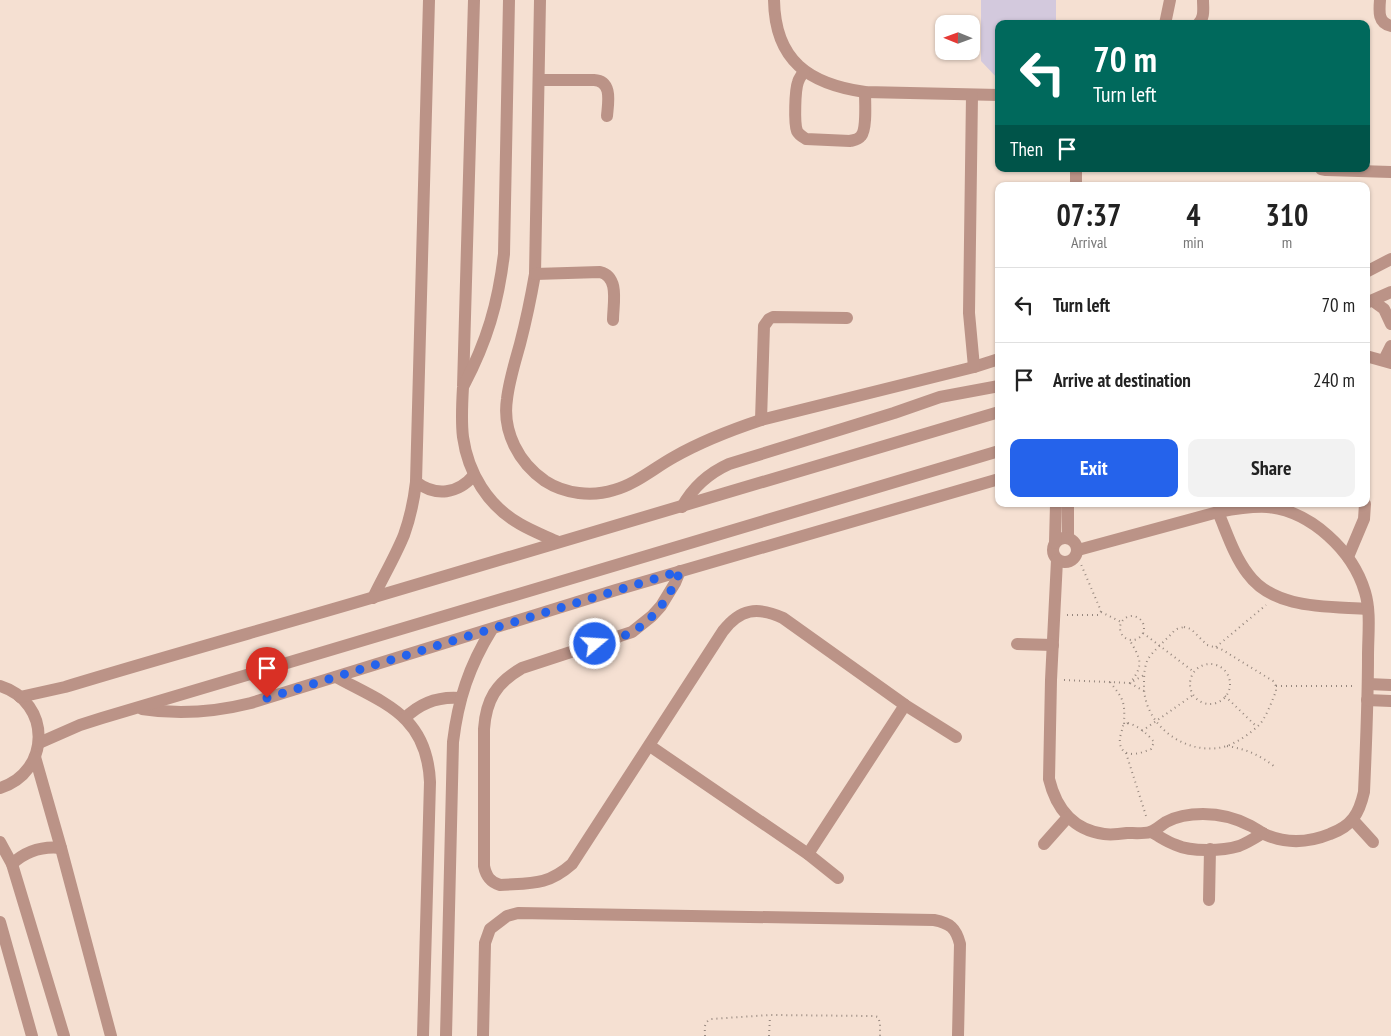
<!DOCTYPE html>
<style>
body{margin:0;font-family:"PT Sans Narrow",sans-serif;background:#f2f2f2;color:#222;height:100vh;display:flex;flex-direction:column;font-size:19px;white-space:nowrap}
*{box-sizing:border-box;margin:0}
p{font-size:16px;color:#767676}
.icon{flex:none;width:28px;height:28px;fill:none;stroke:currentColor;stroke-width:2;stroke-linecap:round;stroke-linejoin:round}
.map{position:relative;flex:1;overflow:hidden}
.drawer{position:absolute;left:995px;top:182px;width:375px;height:325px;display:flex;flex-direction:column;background:#fff;border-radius:10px;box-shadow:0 1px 4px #0004}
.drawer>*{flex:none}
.top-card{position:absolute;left:995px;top:20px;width:375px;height:152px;border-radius:10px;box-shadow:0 1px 4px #0004;background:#00695c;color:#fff;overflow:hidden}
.needle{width:32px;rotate:271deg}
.buttons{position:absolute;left:935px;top:15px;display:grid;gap:10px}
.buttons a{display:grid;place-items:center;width:45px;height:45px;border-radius:10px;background:#fff;box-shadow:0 1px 4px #0004;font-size:25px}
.pin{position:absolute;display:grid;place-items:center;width:42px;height:42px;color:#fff;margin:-51px -21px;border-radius:50% 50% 50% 0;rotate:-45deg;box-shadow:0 0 5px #0007}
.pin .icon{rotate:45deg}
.me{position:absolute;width:55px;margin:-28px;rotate:72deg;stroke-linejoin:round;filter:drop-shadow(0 0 4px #0008)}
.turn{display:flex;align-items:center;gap:18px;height:105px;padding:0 15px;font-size:22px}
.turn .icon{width:65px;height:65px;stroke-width:2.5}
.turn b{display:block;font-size:35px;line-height:42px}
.then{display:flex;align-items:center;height:48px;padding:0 15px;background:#0003;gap:10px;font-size:19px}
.eta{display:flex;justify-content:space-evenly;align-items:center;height:85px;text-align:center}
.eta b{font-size:30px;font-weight:700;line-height:35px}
.primary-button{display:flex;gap:10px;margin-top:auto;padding:10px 15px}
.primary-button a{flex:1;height:58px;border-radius:10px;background:#2563eb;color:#fff;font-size:20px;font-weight:700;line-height:58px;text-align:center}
.primary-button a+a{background:#f2f2f2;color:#222}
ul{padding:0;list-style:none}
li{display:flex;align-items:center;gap:15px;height:75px;padding:0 15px;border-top:1px solid #e0e0e0}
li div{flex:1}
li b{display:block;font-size:19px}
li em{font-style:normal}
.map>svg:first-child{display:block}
.building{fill:#d3c9dd}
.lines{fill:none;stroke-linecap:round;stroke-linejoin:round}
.path{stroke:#97887f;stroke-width:2;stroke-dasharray:1 4;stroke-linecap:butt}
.minor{stroke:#bb9387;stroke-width:12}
.route{stroke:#2563eb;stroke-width:9;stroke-dasharray:0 16.2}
</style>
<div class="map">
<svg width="1391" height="1036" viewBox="0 0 1391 1036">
<rect width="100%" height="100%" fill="#f5e0d2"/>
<!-- building -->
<path class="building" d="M981 0H1056V24H999V80L981 61Z"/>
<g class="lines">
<!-- path -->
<g class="path">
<path d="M1101 612 1121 622"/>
<path d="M1067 615H1098L1101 611 1080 562"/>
<circle cx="1132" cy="628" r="12"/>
<path d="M1184 627 1191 629 1207 645 1221 649 1273 681 1276 686V691C1272 701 1266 718 1259 725 1251 733 1238 742 1227 746 1188 758 1143 726 1144 685 1144 677 1144 667 1148 659 1152 652 1168 638 1174 631L1177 629Z"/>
<path d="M1143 633 1194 672"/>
<path d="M1216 647 1266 605"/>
<circle cx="1210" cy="684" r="20"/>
<path d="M1064 680 1130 683C1145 664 1140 658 1129 639"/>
<path d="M1110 682C1124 700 1125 701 1124 725"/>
<path d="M1276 686H1355"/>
<path d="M1144 691 1130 683 1144 675"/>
<path d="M1225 696 1257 727"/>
<path d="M1128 723C1137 725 1149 735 1154 742L1151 749C1142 753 1122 760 1120 743 1119 738 1122 731 1123 726Z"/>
<path d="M1142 731 1193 695"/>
<path d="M1227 746C1246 749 1260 755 1275 767"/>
<path d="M1126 753 1147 819"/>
<path d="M705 1036C705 1028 703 1023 711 1019L770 1015 874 1016 878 1017 880 1023V1036"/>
<path d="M769 1036 770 1016"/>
</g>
<!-- minor -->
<g class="minor">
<path d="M474 0 463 387C462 404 461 421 463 437 468 473 488 506 520 524 532 531 545 536 558 542"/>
<path d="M540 0 535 274C531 297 526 321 520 344 515 362 509 381 507 399 502 432 519 463 545 481 565 494 592 497 614 490 636 484 654 468 674 457 702 441 731 430 761 420L974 367 999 359"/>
<path d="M774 0C775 61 809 84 865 92L999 95"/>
<path d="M1380 0C1379 12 1378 23 1391 26"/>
<path d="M1165 24 1170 0"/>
<path d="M1198 24C1205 18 1203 8 1203 0"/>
<path d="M804 71C802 75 799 78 798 82 795 90 794 123 797 131 799 135 803 137 806 139L850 141C854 140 858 140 861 136 867 129 865 102 865 92"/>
<path d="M539 80H594C613 81 608 103 607 116"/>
<path d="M972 95 969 313 974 367"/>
<path d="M1321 169 1326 170 1391 172"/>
<path d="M1076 186V169"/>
<path d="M1366 272 1391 259"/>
<path d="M535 274 600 272C620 277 613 304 613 320"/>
<path d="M1373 301 1384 309 1391 324"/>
<path d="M1366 303 1391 292"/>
<path d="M1366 356 1391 363"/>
<path d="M1384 360 1391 346"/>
<path d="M464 385C487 341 498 304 504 254L509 0"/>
<path d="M761 420 764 326 769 319 773 317 847 318"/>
<path d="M416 482C436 497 458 494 474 475"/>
<path d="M1068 504V538"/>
<path d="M682 507C693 487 709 473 729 464L894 413 940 397 999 386"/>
<path d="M1218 512C1227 533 1234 556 1248 574 1274 610 1329 606 1368 609"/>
<circle cx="1065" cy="550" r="12"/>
<path d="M1055 543 1056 504"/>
<path d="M1348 557 1364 519 1365 504"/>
<path d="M1057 560 1051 680 1049 779C1056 808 1073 830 1104 834 1111 835 1120 834 1127 833 1134 833 1143 834 1150 832 1155 831 1161 825 1166 822 1177 816 1191 814 1203 814 1219 814 1236 818 1251 826 1255 828 1259 831 1264 834 1286 844 1308 843 1330 834 1352 826 1359 814 1364 792 1366 747 1368 701 1368 656 1368 635 1371 612 1365 592 1353 551 1311 511 1267 507 1251 506 1234 509 1218 512L1078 550"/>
<path d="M680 571 675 583 661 606 652 616 632 632 522 668C496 683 486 700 484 729V866C486 876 490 882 500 885 531 883 547 886 572 864L723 631C740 609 757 606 783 618L905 705 956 737"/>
<path d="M373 598C383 577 395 557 404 535 410 518 414 500 416 482L429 0"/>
<path d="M1017 644 1053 645"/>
<path d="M336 677C386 704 427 716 430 782L423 1036"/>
<path d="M1368 684 1391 685"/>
<path d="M0 686C52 702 51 772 0 788"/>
<path d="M20 697 65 687C167 656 269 628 371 598 580 537 789 474 999 412"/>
<path d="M1367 700 1391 701"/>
<path d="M142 709C179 715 215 712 251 703L616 590 999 479"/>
<path d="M405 718C421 702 439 696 461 698"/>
<path d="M39 743 80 725 102 718 999 451"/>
<path d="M650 746 808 854 838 878"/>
<path d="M35 757 61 848 111 1036"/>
<path d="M1353 820 1373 842"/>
<path d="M1151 832C1159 836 1167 842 1176 845 1191 852 1223 851 1239 846 1247 843 1255 838 1263 833"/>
<path d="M0 842 12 864 64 1036"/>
<path d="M1044 844 1068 817"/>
<path d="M808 854 905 705"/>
<path d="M12 864C26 851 42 846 61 848"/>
<path d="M1209 900 1210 849"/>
<path d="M0 922 32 1036"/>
<path d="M446 1036 453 742C458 700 469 666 492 629"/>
<path d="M483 1036 485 943 490 929 507 916 518 913 934 920C950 923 956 928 960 944L958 1036"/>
</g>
</g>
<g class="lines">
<!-- route -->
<path class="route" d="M267 698 680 571C671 595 655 619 632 632 621 638 607 641 595 644"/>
</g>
</svg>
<div class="buttons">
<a><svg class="needle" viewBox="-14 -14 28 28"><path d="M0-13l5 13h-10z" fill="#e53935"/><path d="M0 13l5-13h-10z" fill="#767676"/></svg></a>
</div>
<div class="pin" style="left:267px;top:698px;background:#d93025"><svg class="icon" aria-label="arrive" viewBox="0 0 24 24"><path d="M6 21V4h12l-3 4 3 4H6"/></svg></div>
<svg class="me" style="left:595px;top:644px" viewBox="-20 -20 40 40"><circle r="17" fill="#2563eb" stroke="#fff" stroke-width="3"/><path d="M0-11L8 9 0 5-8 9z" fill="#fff"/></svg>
<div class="top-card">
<div class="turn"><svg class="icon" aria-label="left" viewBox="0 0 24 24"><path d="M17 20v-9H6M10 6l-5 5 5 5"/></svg><div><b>70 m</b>Turn left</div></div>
<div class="then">Then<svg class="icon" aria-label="arrive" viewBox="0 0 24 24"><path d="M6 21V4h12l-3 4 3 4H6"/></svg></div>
</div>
<section class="drawer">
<div class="eta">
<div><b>07:37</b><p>Arrival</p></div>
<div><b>4</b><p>min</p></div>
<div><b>310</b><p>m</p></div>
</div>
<ul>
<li><svg class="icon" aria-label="left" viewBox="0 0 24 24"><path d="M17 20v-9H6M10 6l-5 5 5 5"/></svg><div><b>Turn left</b></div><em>70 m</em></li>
<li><svg class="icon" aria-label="arrive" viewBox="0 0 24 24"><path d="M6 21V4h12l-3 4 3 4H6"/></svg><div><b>Arrive at destination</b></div><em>240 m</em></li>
</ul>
<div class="primary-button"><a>Exit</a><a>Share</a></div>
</section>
</div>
